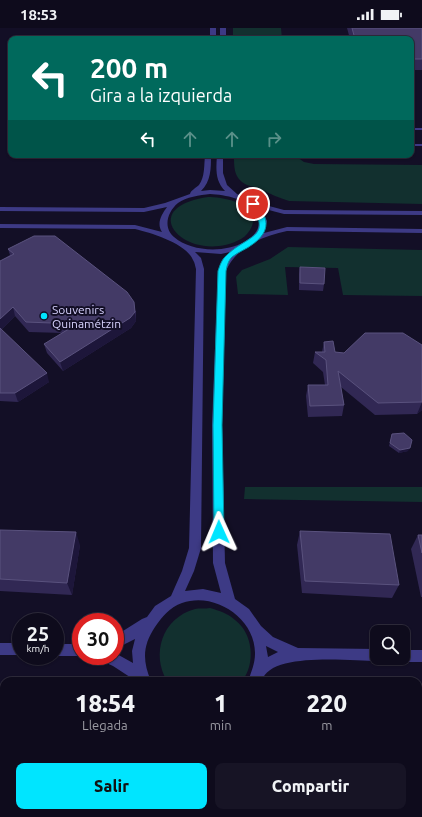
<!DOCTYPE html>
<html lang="es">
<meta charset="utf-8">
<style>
body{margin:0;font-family:Ubuntu,sans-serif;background:#171425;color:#f1f3f6;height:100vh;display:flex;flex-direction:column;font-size:15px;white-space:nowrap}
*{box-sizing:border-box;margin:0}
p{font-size:13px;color:#9b9ba3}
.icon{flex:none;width:22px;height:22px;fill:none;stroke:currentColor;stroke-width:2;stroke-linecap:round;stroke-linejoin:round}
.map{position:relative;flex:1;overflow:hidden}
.sheet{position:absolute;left:0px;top:649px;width:422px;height:140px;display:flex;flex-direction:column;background:#0e0b1c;border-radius:12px 12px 0 0;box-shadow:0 1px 3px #0004,0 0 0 1px #2e2b3b}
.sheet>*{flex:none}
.banner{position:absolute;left:8px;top:8px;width:406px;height:122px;border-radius:8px;box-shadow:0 1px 3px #0004,0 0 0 1px #2e2b3b;background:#00695c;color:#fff;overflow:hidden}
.controls{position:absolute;left:370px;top:597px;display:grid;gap:8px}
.controls a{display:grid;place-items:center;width:40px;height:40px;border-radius:8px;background:#0e0b1c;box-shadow:0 1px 3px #0004,0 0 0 1px #2e2b3b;font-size:20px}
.speed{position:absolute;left:12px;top:585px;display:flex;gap:8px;font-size:20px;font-weight:700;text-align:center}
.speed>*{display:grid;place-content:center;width:52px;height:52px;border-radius:50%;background:#0e0b1c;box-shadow:0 1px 3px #0004,0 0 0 1px #2e2b3b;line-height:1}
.speed small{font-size:10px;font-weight:400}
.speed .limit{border:6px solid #d22;background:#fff;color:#111}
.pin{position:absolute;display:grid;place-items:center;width:34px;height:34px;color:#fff;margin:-17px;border:2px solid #fff;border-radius:50%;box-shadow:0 1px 4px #0007}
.me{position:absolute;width:44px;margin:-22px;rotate:359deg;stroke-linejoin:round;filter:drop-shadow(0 0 3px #0008)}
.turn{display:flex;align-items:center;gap:14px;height:84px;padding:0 16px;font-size:18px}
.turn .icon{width:52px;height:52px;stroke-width:2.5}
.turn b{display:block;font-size:28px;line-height:34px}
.lanes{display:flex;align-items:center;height:38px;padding:0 16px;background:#0003;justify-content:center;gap:20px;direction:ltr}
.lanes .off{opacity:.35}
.eta{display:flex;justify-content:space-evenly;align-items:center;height:68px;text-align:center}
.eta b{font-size:24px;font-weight:800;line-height:28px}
.primary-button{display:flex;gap:8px;margin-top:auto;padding:8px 16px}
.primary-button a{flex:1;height:46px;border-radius:8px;background:#00e5ff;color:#111;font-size:16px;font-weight:800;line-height:46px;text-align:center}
.primary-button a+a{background:#171425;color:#f1f3f6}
.status{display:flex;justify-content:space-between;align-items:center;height:28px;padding:0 20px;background:#0e0b1c;direction:ltr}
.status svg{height:11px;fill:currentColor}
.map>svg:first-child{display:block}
.green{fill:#12302f}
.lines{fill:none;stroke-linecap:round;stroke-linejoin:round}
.lane{fill:#3d3a85;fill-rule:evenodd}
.street{fill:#3d3a85;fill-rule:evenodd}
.wall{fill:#312854}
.shaded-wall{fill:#1d163a}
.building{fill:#433a66;stroke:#5a527e}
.route{fill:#00e5ff;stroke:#0095a6}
.poi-dot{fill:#00e5ff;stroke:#130f26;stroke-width:1.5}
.labels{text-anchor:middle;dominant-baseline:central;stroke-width:4;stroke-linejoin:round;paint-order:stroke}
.poi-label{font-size:12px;fill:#d9d4ff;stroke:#130f26;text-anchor:start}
</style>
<div class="status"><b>18:53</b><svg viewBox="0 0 49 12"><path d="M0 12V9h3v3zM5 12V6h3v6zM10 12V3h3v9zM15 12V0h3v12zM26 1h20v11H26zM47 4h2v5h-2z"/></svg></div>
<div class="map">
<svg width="422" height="789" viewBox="0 0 422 789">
<rect width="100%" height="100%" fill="#130f26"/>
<!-- green -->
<g class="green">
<path d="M233 0H281L282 11H233Z"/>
<path d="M234 127H294L304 134 314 136 422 137V176L289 173C279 170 271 166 262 162 258 159 252 159 247 157 234 151 234 140 234 127Z"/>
<path d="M208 169C222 169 260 175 252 198 250 203 246 208 241 211 189 239 131 180 208 169Z"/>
<path d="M288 219 422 222V268L343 267 338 240 285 239 288 267 238 266 236 249 242 242 270 231Z"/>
<path d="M245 459H422V474L244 471Z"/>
<path d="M210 580C220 583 227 585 235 592 253 605 256 636 242 653H167C151 626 162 590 195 581 199 580 205 581 210 580Z"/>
<path d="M0 762H4V785H143V789H0Z"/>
</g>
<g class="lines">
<!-- lane -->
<g class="lane">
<rect x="411" y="100" width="11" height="2"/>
<rect x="411" y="116" width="11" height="2"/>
</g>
<!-- street -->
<g class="street">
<rect x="210" y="0" width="6" height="11"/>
<rect x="220" y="0" width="6" height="11"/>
<path d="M205 127H211C211 141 211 153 201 163L210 162 225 163C215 153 216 141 217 127H223V145L227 157 237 166 254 174 284 182 422 183V187L284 186 261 180 267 193 264 205 287 199 422 201V205L287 203C263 208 236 219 226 243L222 397 225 535 235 571 249 581 261 598 273 609 298 620 377 621V630H382L377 633C353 633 269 623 262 653H248C251 645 255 635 255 626 256 591 215 563 182 575 170 579 162 589 155 599 143 617 142 632 151 653H136L113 638 102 633 101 628H115V625L133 635 132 623 135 611 115 621V608L142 591 147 589 155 578 171 568 182 543 189 520 196 241C195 238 195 235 193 232 187 216 152 205 135 201L0 200V196L135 197 162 204C156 195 162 186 167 179L144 184 0 183V179L144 180 165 175 190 166C191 162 196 160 199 157 205 149 204 137 205 127ZM210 166C228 167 255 172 259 193 259 204 253 208 244 214 225 225 191 224 174 209 163 200 167 184 178 175 186 169 200 167 210 166ZM195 224 221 226 230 224 223 231 218 243 212 397 213 535 221 565 203 561 185 563 194 543 201 520 204 241 201 230ZM266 618 278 624 268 629Z"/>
<rect x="0" y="615" width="21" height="12"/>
<path d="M55 616H81L82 628H54Z"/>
<path d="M403 622H422V634H403L398 633 397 630H403Z"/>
<rect x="175" y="785" width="14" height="4"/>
<rect x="209" y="785" width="14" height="4"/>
</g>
</g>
<!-- wall -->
<g class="wall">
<path d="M347 0H422V42H411V11H350Z"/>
<path d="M8 221 136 283V293L131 300 63 343 47 325 44 316 63 305 29 304 15 288 1 302 49 354 18 374 0 373V233L10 227Z"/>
<path d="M300 239 324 256 323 263 299 262V246Z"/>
<path d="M324 314 335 324 344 325 422 317V382L417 386 375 387 341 359 344 377 342 388 308 389 306 368 308 357H325L323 344 313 335 315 324H322Z"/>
<path d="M392 406 408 423 399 425 389 418Z"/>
<path d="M0 502 80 517 72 567 0 563Z"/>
<path d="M300 503 399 557 392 570 302 565 297 517Z"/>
<path d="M418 507H422V569H421L411 521Z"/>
<path d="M0 669H4V746L0 745Z"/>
<rect x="418" y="677" width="4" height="78"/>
</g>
<!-- shaded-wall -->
<g class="shaded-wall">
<path d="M134 274 136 293 131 300 63 343 60 334Z"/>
<path d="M13 279 15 288 0 303V291Z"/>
<path d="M47 345 49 354 18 374 15 365Z"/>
<path d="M422 374V382L417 386Z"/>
<path d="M410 420 408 423 399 425 400 422Z"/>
<path d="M76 504 80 517 72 567 67 555Z"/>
</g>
<!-- building -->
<g class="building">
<path d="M352 0H422V31H411V11H355Z"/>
<path d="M34 208H55L127 264 134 274 135 284 130 290 60 334 44 316 77 296 26 294 13 279 0 291V233L14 226 8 221Z"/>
<path d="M300 239 325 240 324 256 300 255Z"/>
<path d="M0 300 47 345 15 365H0Z"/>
<path d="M365 305H403L422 317V374L378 375 338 343 344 377 310 378 308 357H328L326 332 315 324H325L324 314 333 313 335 324 344 325Z"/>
<path d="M404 405 412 412 410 420 400 422 390 415 392 406Z"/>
<path d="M0 502 76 504 67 555 0 551Z"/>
<path d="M300 503 390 506 399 557 305 553Z"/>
<path d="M418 507H422V525Z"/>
<rect x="0" y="669" width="4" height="70"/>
<rect x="418" y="677" width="4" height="71"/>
</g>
<!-- route -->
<path class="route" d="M250 174H255C269 189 271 203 253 216 247 221 238 224 232 229 228 233 227 238 226 243L222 397 224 504 222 508 219 509 215 508 214 504 213 397 218 243C220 237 222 231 227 227 246 208 275 209 249 176Z"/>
<!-- markers -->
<circle class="poi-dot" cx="44" cy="288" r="4"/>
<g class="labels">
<!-- poi labels -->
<g class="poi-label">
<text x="52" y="281">Souvenirs<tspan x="52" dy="14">Quinamétzin</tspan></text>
</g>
</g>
</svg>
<div class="controls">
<a><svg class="icon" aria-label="search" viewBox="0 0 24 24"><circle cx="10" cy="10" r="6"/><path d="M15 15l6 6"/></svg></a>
</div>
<div class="speed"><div>25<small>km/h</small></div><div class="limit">30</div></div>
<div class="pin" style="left:253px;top:176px;background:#d93025"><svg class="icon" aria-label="arrive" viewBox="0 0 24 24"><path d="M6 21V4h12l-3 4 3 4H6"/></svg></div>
<svg class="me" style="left:219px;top:504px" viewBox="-20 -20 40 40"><path d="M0-17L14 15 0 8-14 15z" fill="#00e5ff" stroke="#fff" stroke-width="4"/></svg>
<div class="banner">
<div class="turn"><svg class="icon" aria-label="left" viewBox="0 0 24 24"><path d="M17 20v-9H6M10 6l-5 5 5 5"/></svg><div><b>200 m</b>Gira a la izquierda</div></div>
<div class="lanes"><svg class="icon" aria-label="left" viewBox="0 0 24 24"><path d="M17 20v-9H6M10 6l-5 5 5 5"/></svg><svg class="icon off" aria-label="ahead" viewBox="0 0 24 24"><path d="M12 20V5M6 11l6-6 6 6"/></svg><svg class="icon off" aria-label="ahead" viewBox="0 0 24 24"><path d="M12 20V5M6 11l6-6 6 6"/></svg><svg class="icon off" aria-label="right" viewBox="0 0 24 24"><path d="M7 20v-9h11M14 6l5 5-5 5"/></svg></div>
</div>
<section class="sheet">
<div class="eta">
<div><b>18:54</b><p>Llegada</p></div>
<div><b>1</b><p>min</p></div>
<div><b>220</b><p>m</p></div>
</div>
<div class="primary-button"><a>Salir</a><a>Compartir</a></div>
</section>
</div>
